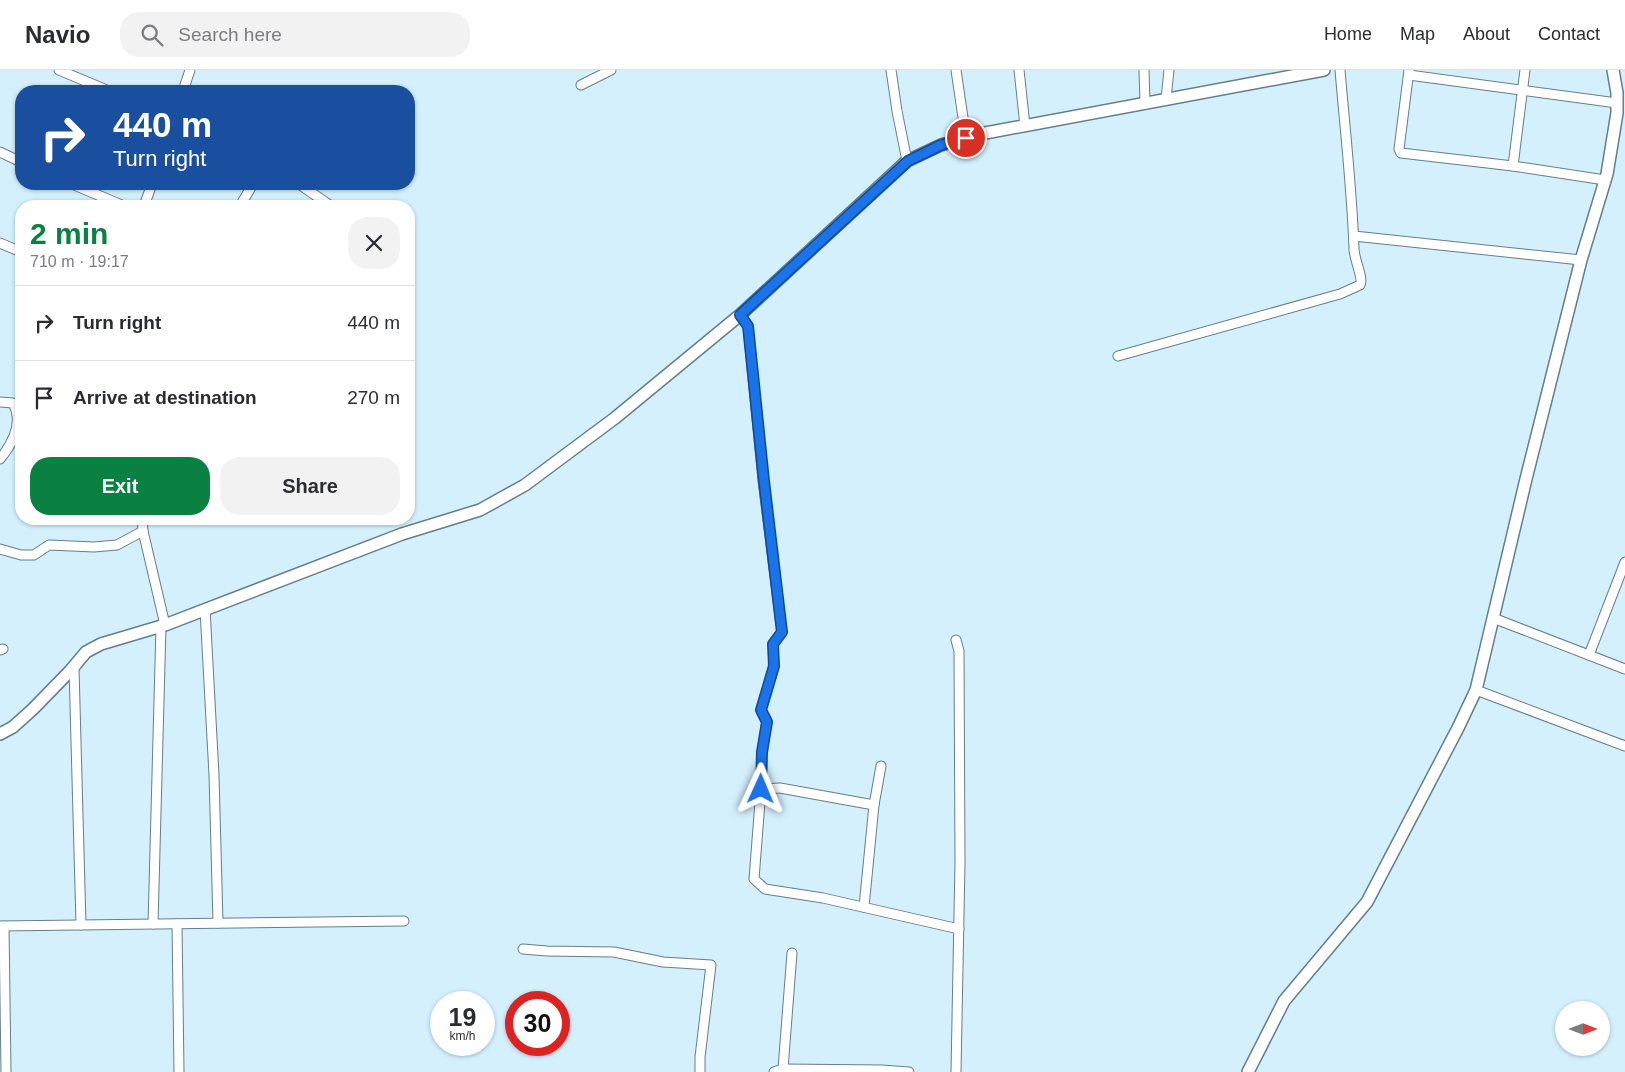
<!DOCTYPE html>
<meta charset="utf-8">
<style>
body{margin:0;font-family:Helvetica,sans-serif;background:#f2f2f3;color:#2b2b33;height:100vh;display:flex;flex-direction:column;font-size:19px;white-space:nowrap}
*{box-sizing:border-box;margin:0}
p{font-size:16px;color:#7c7c81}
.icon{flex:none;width:28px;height:28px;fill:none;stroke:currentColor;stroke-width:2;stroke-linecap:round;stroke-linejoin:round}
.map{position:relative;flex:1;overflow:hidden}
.side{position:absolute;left:15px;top:130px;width:400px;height:325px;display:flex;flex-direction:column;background:#fff;border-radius:20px;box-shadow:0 1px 4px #0004}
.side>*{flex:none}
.top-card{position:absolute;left:15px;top:15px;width:400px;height:105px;border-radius:20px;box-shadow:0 1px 4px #0004;background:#1a4fa0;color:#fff;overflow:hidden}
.needle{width:32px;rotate:90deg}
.controls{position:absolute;left:1555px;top:931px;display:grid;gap:10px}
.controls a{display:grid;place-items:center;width:55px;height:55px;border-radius:50%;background:#fff;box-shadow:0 1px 4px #0004;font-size:25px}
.speed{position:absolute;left:430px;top:921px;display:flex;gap:10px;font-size:25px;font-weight:700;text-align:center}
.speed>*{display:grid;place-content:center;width:65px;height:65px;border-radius:50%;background:#fff;box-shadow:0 1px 4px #0004;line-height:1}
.speed small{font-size:12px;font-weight:400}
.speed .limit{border:8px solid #d22;background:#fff;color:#111}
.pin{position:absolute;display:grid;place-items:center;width:42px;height:42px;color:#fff;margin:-21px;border:2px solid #fff;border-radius:50%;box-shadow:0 1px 5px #0007}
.me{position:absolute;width:55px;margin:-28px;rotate:1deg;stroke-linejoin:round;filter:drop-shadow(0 0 4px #0008)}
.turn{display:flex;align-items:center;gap:18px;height:105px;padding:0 15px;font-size:22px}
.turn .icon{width:65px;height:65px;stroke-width:2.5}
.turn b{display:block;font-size:35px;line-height:42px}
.round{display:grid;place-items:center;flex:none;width:52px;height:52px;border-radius:20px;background:#f2f2f3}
.summary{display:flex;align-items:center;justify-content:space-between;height:85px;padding:0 15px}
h1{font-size:30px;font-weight:800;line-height:38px;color:#0b8043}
.button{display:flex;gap:10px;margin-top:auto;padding:10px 15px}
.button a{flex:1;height:58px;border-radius:20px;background:#0b8043;color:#fff;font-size:20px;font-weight:800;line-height:58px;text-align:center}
.button a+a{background:#f2f2f3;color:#2b2b33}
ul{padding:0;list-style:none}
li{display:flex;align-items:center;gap:15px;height:75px;padding:0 15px;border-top:1px solid #e1e1e2}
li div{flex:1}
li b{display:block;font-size:19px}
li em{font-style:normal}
header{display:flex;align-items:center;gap:30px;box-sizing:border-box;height:70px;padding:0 25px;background:#fff;border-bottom:1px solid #e1e1e2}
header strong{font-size:24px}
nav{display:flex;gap:28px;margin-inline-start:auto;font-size:18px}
.search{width:350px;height:45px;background:#f2f2f3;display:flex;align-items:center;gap:12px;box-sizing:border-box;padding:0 18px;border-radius:20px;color:#7c7c81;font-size:19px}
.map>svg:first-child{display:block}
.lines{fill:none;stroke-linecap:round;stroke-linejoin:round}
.minor-casing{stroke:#657e8a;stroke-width:11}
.tertiary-casing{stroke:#657e8a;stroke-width:14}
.minor{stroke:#fff;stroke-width:9}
.tertiary{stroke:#fff;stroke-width:11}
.route-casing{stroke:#114b97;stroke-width:12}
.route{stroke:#1a73e8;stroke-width:9}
</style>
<header>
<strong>Navio</strong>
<div class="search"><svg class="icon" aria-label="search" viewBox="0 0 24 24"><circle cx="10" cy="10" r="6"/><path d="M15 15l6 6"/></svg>Search here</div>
<nav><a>Home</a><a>Map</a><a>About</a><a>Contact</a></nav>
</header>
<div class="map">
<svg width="1625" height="1002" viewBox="0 0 1625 1002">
<rect width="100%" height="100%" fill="#d4f0fd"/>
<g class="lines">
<!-- minor casing -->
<g class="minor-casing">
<g id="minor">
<path d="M59 0 109 21"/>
<path d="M891 0 897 41 907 91"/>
<path d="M956 0 966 68"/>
<path d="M1019 0 1025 56"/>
<path d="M1144 0 1145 33"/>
<path d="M1409 0 1399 79 1401 83 1513 96 1605 110"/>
<path d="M1409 5 1617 33"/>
<path d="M581 15 611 0"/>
<path d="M183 21 190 0"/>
<path d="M1166 29 1169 0"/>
<path d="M0 82 21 92"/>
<path d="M1513 96 1525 0"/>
<path d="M72 114 124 136"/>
<path d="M299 114 331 136"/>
<path d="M144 136 152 114"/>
<path d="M240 136 253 114"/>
<path d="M1354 166 1581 190"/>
<path d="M0 173 21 182"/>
<path d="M740 245 748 256 763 411 782 562 773 574 774 597 761 640 767 652 762 682 761 719 754 809 765 819 823 828 959 859"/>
<path d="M1118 286 1340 224 1360 215C1364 209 1354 189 1354 179 1352 119 1345 60 1340 0"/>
<path d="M0 332 13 333C24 353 13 373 0 389"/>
<path d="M142 449 143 461 165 555"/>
<path d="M0 479 21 485H34L49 475 94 477 117 475 143 461"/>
<path d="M205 539 214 705 218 853"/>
<path d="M1493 548 1625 599"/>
<path d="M956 570 959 581 960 792 956 1002"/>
<path d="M0 580 3 579"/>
<path d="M1589 585 1625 492"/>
<path d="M77 594 74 598 81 855"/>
<path d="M1476 620 1625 676"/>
<path d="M761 719 780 718 874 735"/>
<path d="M864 837 874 735 881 696"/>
<path d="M153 854 161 556"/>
<path d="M177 854 179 1002"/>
<path d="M0 856 404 851"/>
<path d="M4 856 6 1002"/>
<path d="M523 879 547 881 614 882 663 892 711 895 700 987V1002"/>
<path d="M783 999 792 883"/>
<path d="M774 1002 783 999 882 1000 909 1002"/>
</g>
</g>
<!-- tertiary casing -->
<g class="tertiary-casing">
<g id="tertiary">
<path d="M0 664 13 657 33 639 70 601 86 582 101 574 165 555 402 464 480 440 525 415 615 348 740 245 907 91 941 75 980 64 1324 0"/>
<path d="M1248 1002 1284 931 1367 832 1458 658 1476 620 1526 409 1581 190 1607 104 1617 43V23L1613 0"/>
</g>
</g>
<!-- minor -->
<use href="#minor" class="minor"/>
<!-- tertiary -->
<use href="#tertiary" class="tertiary"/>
</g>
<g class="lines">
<!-- route casing -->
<g class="route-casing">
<path id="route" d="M761 719 762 682 767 652 761 640 774 596 773 574 782 562 764 411 748 256 740 245 908 91 941 75 966 68"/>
</g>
<!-- route -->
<use href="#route" class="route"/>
</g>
</svg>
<div class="controls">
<a><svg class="needle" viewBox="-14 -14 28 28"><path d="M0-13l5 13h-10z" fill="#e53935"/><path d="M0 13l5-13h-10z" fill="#7c7c81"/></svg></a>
</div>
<div class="speed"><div>19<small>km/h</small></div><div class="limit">30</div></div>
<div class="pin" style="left:966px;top:68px;background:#d93025"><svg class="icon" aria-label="arrive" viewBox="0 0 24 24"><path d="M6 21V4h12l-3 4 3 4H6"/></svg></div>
<svg class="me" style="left:761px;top:719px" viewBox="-20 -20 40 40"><path d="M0-17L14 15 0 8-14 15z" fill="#1a73e8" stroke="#fff" stroke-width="4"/></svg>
<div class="top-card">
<div class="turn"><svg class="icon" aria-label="right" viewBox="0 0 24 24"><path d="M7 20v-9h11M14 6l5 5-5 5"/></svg><div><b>440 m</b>Turn right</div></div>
</div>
<section class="side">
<div class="summary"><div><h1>2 min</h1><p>710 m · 19:17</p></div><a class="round"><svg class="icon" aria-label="close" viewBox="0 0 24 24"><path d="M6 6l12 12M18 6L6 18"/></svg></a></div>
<ul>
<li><svg class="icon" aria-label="right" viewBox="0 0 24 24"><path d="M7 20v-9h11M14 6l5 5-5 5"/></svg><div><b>Turn right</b></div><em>440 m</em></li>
<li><svg class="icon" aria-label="arrive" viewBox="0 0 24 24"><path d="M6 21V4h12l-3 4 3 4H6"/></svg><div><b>Arrive at destination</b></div><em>270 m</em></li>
</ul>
<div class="button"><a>Exit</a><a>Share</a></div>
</section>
</div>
